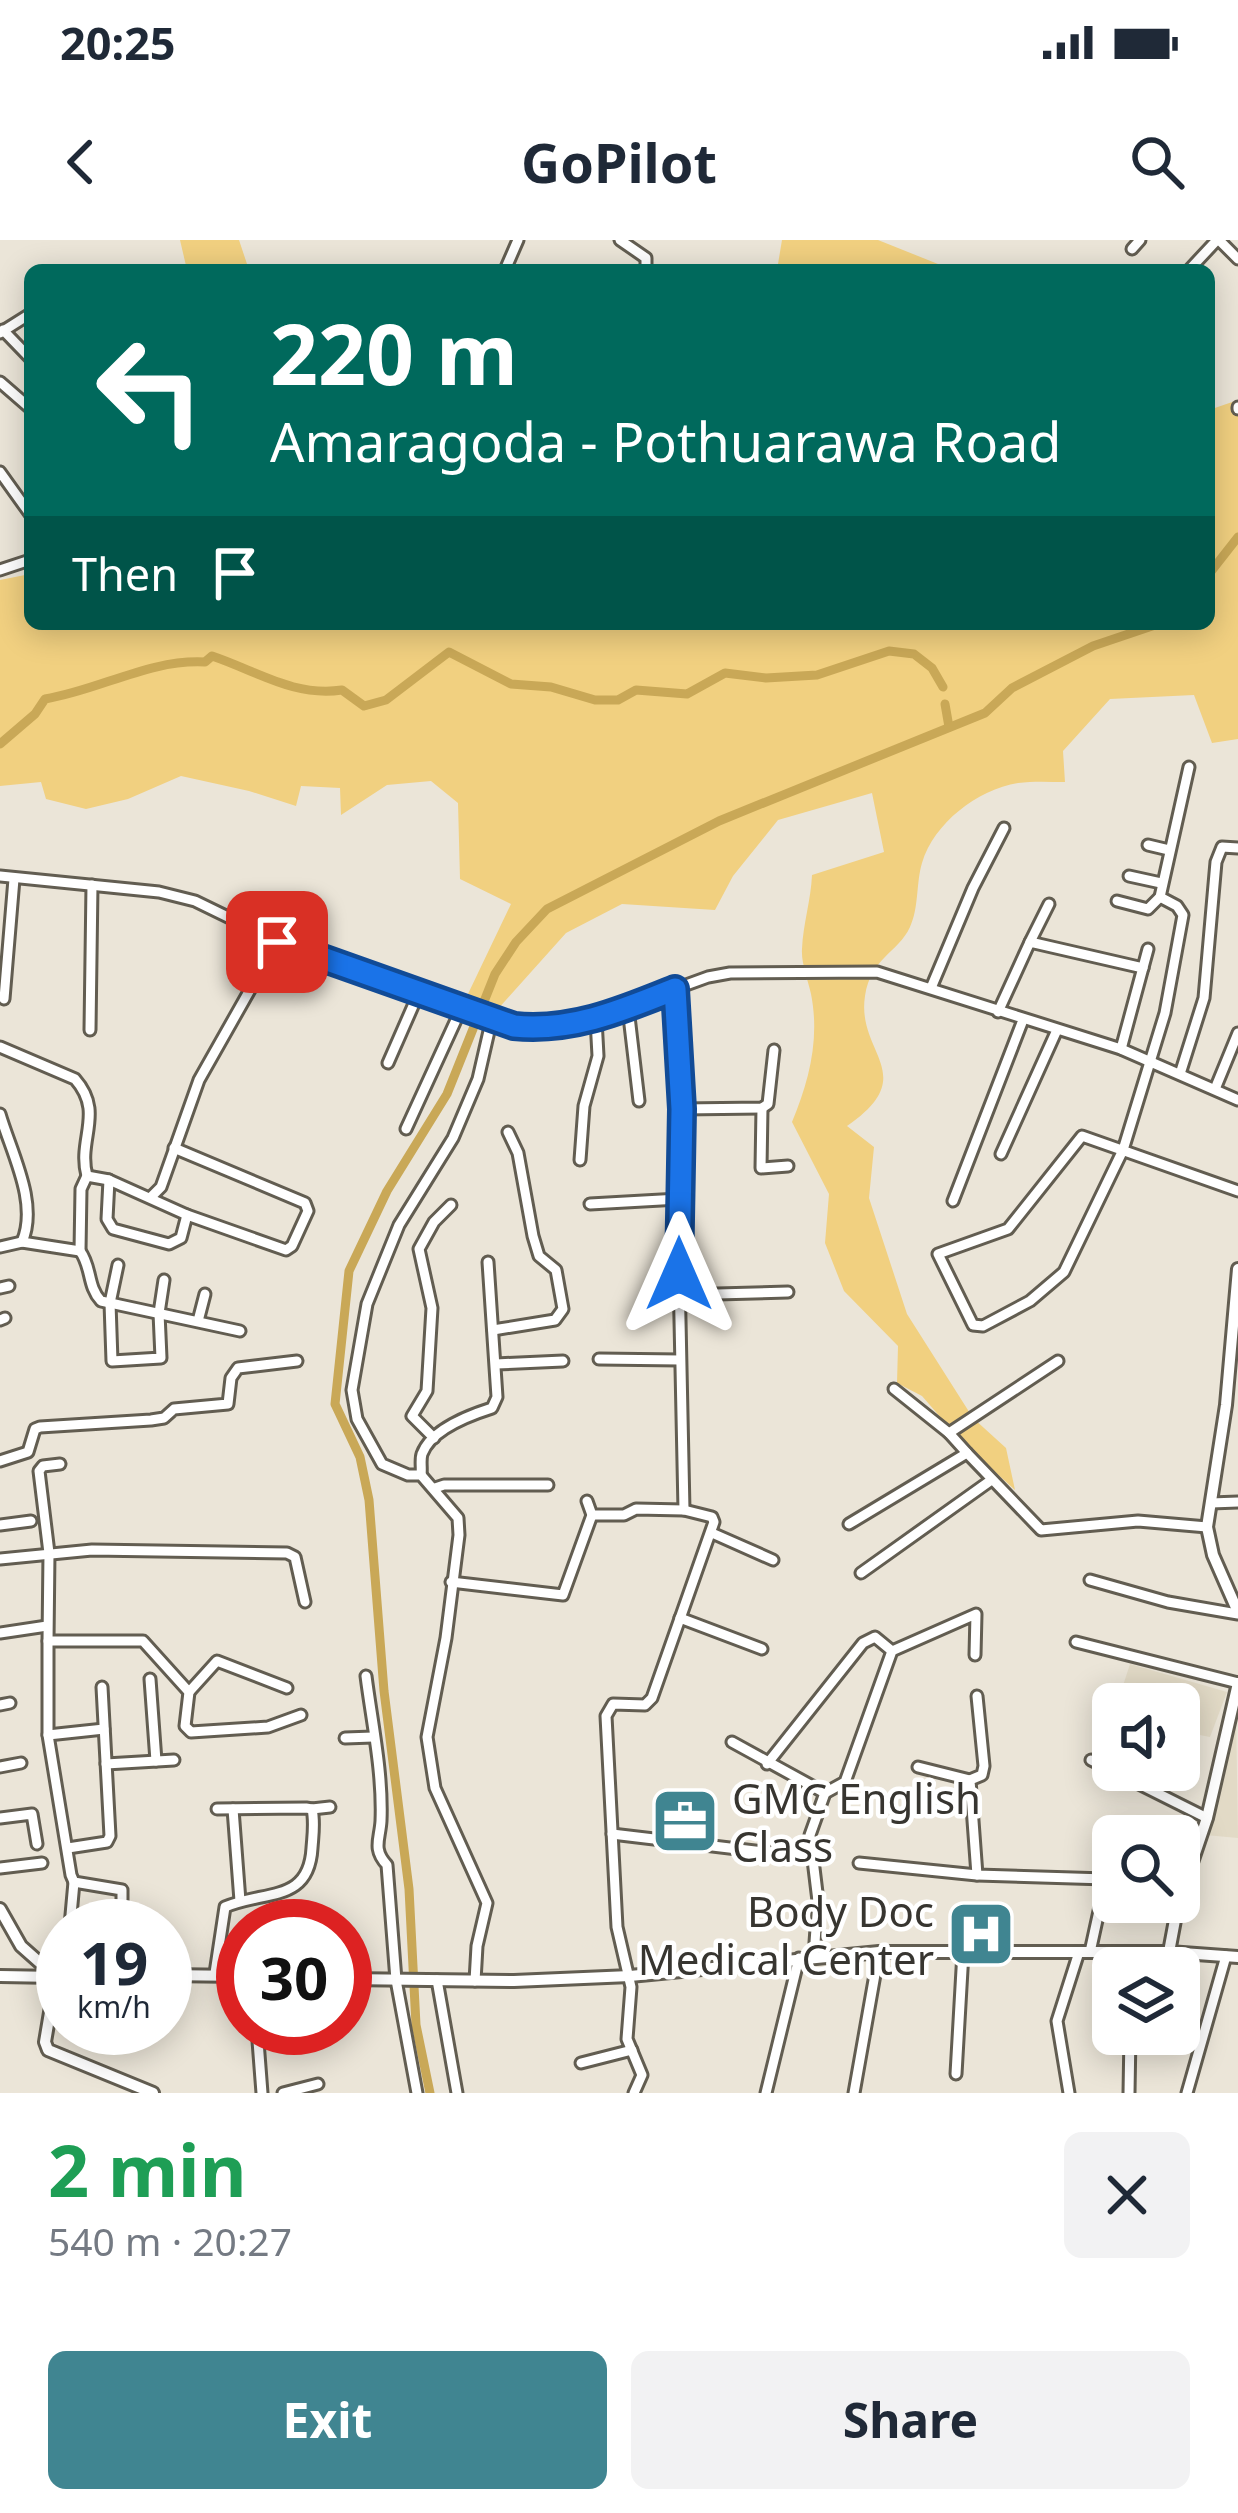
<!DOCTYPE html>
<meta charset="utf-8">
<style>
body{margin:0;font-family:"Noto Sans",sans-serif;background:#f2f2f3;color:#1f2937;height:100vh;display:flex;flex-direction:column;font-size:45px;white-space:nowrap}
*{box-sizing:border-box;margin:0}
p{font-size:39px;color:#747a83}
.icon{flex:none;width:66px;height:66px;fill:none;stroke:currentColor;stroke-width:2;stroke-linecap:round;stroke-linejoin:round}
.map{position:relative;height:1853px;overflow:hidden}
.details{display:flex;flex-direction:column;background:#fff;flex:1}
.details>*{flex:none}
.banner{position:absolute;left:24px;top:24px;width:1191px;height:366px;border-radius:18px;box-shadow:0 6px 30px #0003;background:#00695c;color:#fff;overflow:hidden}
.fabs{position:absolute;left:1092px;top:1443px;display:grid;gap:24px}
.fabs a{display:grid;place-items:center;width:108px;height:108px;border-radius:18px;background:#fff;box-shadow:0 6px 30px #0003;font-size:60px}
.speed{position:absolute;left:36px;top:1659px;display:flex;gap:24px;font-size:60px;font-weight:700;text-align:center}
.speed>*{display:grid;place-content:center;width:156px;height:156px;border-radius:50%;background:#fff;box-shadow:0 6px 30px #0003;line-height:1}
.speed small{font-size:30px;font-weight:400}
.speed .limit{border:18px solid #d22;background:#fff;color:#111}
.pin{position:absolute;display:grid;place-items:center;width:102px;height:102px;color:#fff;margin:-51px;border-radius:24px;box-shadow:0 6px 18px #0006}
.me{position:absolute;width:132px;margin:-66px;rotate:0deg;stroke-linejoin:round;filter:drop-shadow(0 0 9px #0008)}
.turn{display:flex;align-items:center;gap:42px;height:252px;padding:0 48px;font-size:54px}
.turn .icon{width:156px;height:156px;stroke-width:2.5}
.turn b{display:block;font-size:84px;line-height:102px}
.then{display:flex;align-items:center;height:114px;padding:0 48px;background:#0003;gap:24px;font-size:45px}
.round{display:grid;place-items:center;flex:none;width:126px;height:126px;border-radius:18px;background:#f2f2f3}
.summary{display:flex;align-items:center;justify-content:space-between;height:204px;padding:0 48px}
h1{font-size:72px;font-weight:700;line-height:90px;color:#1e9e55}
.primary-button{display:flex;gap:24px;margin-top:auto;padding:24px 48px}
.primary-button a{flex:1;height:138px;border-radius:18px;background:#408591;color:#fff;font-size:48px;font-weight:700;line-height:138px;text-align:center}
.primary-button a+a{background:#f2f2f3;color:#1f2937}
.status{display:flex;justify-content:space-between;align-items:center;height:84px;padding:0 60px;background:#fff;direction:ltr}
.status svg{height:33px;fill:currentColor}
header{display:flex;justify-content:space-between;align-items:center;height:156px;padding:0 48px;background:#fff;font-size:54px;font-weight:700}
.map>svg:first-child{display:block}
.built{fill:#e2dac6}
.green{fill:#f1d080}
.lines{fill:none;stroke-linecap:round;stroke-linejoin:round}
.canal{stroke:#c9a857;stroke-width:9}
.minor-casing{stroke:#625d51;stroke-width:15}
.major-casing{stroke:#625d51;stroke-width:16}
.minor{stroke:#fff;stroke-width:9}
.major{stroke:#fff;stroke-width:10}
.route-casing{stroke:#114b97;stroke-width:30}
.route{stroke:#1a73e8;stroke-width:21}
.labels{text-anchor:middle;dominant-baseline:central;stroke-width:9;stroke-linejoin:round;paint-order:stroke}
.poi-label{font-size:42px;fill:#373530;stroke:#fff;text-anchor:start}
</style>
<div class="status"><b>20:25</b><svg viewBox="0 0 49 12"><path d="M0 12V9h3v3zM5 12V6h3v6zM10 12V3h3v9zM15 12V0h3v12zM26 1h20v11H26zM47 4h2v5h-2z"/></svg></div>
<header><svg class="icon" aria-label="back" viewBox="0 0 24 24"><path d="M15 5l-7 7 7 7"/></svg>GoPilot<svg class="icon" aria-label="search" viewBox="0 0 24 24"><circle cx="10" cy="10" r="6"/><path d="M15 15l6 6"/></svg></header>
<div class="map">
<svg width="1238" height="1853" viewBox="0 0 1238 1853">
<rect width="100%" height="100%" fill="#ebe5d8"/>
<!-- built -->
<g class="built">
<path d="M1130 1424 1227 1452 1210 1497 1179 1491V1464H1117Z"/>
<path d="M1236 1468 1238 1598 1205 1595Z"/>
</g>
<!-- green -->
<g class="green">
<path d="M180 0H239L249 30H187Z"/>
<path d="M782 0H878L943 26V30H785L778 24Z"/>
<path d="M1238 160V499L1212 503 1194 455 1110 459 1063 511 1065 542C1050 542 1033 541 1018 543 977 550 934 583 922 623 916 643 919 668 910 687 898 713 871 717 865 756 856 814 922 834 847 886L874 907 869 958 907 1074 973 1178 1006 1208 1015 1250 962 1202 922 1156 897 1143 898 1106 844 1051 825 1003 829 954 792 882C809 841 820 799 811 754 808 740 801 723 802 709 803 684 811 660 812 635L884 612 872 553 778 580 733 636 715 670 622 664 566 693 497 770 467 756 511 664 460 639 458 563 431 541 387 545 341 575 340 548 301 546 296 566 249 551 181 536 128 559 86 569 46 559 41 542 0 546V340L30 334V384H1209V170Z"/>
</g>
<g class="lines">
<!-- canal -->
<g class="canal">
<path d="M1209 334 1238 297"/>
<path d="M945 464 949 487"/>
<path d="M0 504 35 474 45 459C100 450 149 419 205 422L212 416C257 431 293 457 342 450L364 466 386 460 449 412 511 444 551 447 595 460H618L636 450 687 454 725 433 766 438 817 435 889 411 914 414 932 428 943 447"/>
<path d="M430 1853 416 1785 409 1649 384 1451 369 1260 360 1217 335 1164 349 1031 387 951 447 854 495 734 516 702 547 669 719 581 985 473 1012 448 1093 406 1158 384"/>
</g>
<!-- minor casing -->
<g class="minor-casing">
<g id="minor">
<path d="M620 0 646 18V30"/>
<path d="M1219 0 1238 19"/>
<path d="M1132 9 1140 0"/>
<path d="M505 30 518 0"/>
<path d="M1189 30 1217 0"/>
<path d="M3 90 30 118"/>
<path d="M0 93 30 74"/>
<path d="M0 142 30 168"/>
<path d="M1238 169V167"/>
<path d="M0 232 30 274"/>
<path d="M0 330 30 320"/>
<path d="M1189 527 1160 657 1177 666 1183 675 1165 773 1123 910 1064 1032 1030 1061 983 1086 973 1085 938 1014 1008 989 1082 896 1238 951"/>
<path d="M1148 605 1169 610"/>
<path d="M0 636 159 652 195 661 310 717 420 750 514 786 542 789 576 785 708 737 730 733 877 732 1121 809 1238 860"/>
<path d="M1129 636 1161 643"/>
<path d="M1117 661 1148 669 1160 657"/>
<path d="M1030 702 1049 664"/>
<path d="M931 748 973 648 1004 588"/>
<path d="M675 749 682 869 679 1033 684 1270"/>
<path d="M4 759 14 639"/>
<path d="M628 768 639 861"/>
<path d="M998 772 1030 702 1143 728"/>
<path d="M90 790 92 645"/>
<path d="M0 807 75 839C105 873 77 899 87 936"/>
<path d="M1121 809 1148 709"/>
<path d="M388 823 420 750"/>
<path d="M1180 834 1204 758 1216 622 1222 607 1238 608"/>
<path d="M1215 849 1238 793"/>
<path d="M762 868 761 928 788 926"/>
<path d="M682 869 762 868 768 864 774 810"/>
<path d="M0 874C11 912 39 963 22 1002"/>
<path d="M406 889 462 767"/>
<path d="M1001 914 1057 790"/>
<path d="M580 920 584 866 598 816 596 779"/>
<path d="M109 940 107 979 113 989 169 1004 181 998 187 975"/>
<path d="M151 957 161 947 199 840 277 702"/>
<path d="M953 961 1023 780"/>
<path d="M590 964 679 959"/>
<path d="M0 1007 22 1002 80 1011 81 949 87 936 109 940 187 975 286 1010 292 1006 308 971 305 963 174 908"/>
<path d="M80 1011C92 1027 87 1046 101 1061L240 1091"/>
<path d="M118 1025 110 1063 112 1121 161 1118 159 1073 164 1040"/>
<path d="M0 1048 9 1046"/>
<path d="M679 1055 788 1052"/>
<path d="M0 1080 5 1078"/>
<path d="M198 1081 205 1054"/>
<path d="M493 1090 555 1080 563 1069 556 1030 539 1016 533 996 518 913 508 892"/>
<path d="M599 1119 680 1120"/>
<path d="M496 1124 563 1121"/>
<path d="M894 1149 949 1193 967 1213"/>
<path d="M949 1193 1058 1121"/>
<path d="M434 1198 412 1176 427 1151 432 1068 419 1009 434 982 451 965"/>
<path d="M0 1221 28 1212 35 1189 40 1187 151 1180 164 1178 174 1169 228 1164 231 1138 238 1128 297 1121"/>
<path d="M421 1235C422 1228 420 1220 422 1214 431 1189 470 1175 492 1168L497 1157 488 1022"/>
<path d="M435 1248 444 1245H548"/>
<path d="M587 1261 592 1275H624L636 1269 684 1270 712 1277 714 1282 652 1458 645 1465 613 1464 606 1476 617 1687 631 1747 627 1799 642 1835 634 1853"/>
<path d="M1211 1263 1238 1262"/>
<path d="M849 1284 967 1213 1041 1290 1138 1281 1207 1287"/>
<path d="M0 1285 31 1281"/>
<path d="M712 1293 773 1320"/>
<path d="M0 1319 92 1310 287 1313 295 1317 305 1362"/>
<path d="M861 1333 990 1241"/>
<path d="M1090 1340 1168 1362 1238 1374"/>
<path d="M451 1342 563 1355 592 1275"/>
<path d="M680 1378 762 1409"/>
<path d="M0 1393 47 1386"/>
<path d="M48 1401 49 1313 39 1231 43 1226 60 1224"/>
<path d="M1076 1402 1238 1443"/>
<path d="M366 1436C372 1483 383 1533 381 1581 380 1599 372 1609 387 1625L396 1740 417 1853"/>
<path d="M150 1439 156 1521"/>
<path d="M189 1452 217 1421 287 1448"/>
<path d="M977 1456 984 1526 982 1535 970 1540 977 1635 1106 1639 1090 1712"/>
<path d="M0 1465 10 1463"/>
<path d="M48 1495 104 1489"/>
<path d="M345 1498 373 1497"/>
<path d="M732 1502 825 1553 845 1542 892 1411 976 1374 975 1415"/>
<path d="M1091 1520 1207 1578"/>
<path d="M106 1524 174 1520"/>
<path d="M767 1524 863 1403 875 1397 892 1411"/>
<path d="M0 1527 21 1523"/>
<path d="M918 1527 970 1540"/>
<path d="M233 1569 240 1661"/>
<path d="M312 1569 330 1567"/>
<path d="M0 1578 32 1574 37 1604"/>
<path d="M612 1594 813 1618"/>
<path d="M68 1608 107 1602 110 1596 102 1447"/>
<path d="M859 1623 977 1635"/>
<path d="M0 1628 42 1623"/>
<path d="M70 1686 74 1642"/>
<path d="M122 1686V1650L74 1642 71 1635 48 1495V1401H143L189 1452 185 1486 191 1492 268 1487 301 1475"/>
<path d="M814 1716 818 1661 810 1595 825 1553"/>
<path d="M215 1733 225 1667C265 1650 309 1663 312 1608 313 1594 315 1582 312 1569L306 1568 217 1569"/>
<path d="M437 1740 457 1853"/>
<path d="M475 1741 477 1706 487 1663 435 1548 427 1497 446 1398 459 1295 458 1278 421 1235H408L382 1224 357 1179 352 1150 367 1064 399 985 453 898 478 839 492 778"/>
<path d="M257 1788 262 1853"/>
<path d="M581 1823 632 1810"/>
<path d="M956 1834 963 1712"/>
<path d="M283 1853 318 1844"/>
<path d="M766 1853 799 1718"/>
<path d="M854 1853 879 1712"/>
<path d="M1069 1853 1057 1781 1079 1712"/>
<path d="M1129 1853 1130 1794"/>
<path d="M1187 1853 1226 1716"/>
</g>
</g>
<!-- major casing -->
<g class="major-casing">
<g id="major">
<path d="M1238 1029 1226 1165 1207 1287 1213 1315 1238 1372"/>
<path d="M0 1669 21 1706 56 1737 45 1802 48 1810 153 1853"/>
<path d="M1169 1712 1178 1664 1207 1578 1238 1443"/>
<path d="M165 1735 243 1736"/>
<path d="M0 1736 57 1737"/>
<path d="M345 1739 514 1741 630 1736 879 1712H1169L1238 1717"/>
</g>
</g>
<!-- minor -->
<use href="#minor" class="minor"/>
<!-- major -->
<use href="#major" class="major"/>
</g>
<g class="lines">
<!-- route casing -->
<g class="route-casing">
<path id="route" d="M277 702 514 786C572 792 623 770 675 749L682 869 679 1034"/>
</g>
<!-- route -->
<use href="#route" class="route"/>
</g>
<!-- icons -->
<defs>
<g id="office-square" transform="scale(3.45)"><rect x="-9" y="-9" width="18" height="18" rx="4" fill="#408591" stroke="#fff"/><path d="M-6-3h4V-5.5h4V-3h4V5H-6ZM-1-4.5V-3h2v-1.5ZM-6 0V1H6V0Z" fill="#fff"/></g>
<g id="hospital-square" transform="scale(3.45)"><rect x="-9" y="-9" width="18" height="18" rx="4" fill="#408591" stroke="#fff"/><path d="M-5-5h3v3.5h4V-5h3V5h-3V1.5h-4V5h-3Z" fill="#fff"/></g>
</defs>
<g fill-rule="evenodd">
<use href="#office-square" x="685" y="1581"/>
<use href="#hospital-square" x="981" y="1694"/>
</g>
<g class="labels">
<!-- poi labels -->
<g class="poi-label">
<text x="732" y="1557">GMC English<tspan x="732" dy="48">Class</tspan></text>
<text x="934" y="1670" text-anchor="end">Body Doc<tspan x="934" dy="48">Medical Center</tspan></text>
</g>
</g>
</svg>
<div class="fabs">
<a><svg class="icon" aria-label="sound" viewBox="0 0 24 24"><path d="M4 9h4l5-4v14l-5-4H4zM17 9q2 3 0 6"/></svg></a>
<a><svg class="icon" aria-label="search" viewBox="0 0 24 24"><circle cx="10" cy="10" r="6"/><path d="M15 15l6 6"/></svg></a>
<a><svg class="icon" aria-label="layers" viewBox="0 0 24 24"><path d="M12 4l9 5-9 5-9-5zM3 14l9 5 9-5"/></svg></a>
</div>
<div class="speed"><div>19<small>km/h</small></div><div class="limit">30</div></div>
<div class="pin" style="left:277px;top:702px;background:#d93025"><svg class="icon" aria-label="arrive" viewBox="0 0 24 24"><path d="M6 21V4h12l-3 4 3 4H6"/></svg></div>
<svg class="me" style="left:679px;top:1034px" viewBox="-20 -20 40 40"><path d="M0-17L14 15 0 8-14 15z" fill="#1a73e8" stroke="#fff" stroke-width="4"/></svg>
<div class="banner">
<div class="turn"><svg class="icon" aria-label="left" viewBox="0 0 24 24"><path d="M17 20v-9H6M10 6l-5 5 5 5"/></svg><div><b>220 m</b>Amaragoda - Pothuarawa Road</div></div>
<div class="then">Then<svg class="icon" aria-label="arrive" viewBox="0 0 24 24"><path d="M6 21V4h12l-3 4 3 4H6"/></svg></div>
</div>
</div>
<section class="details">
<div class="summary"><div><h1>2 min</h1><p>540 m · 20:27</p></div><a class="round"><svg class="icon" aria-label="close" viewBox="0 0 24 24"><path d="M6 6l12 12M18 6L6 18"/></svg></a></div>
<div class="primary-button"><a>Exit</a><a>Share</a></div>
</section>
